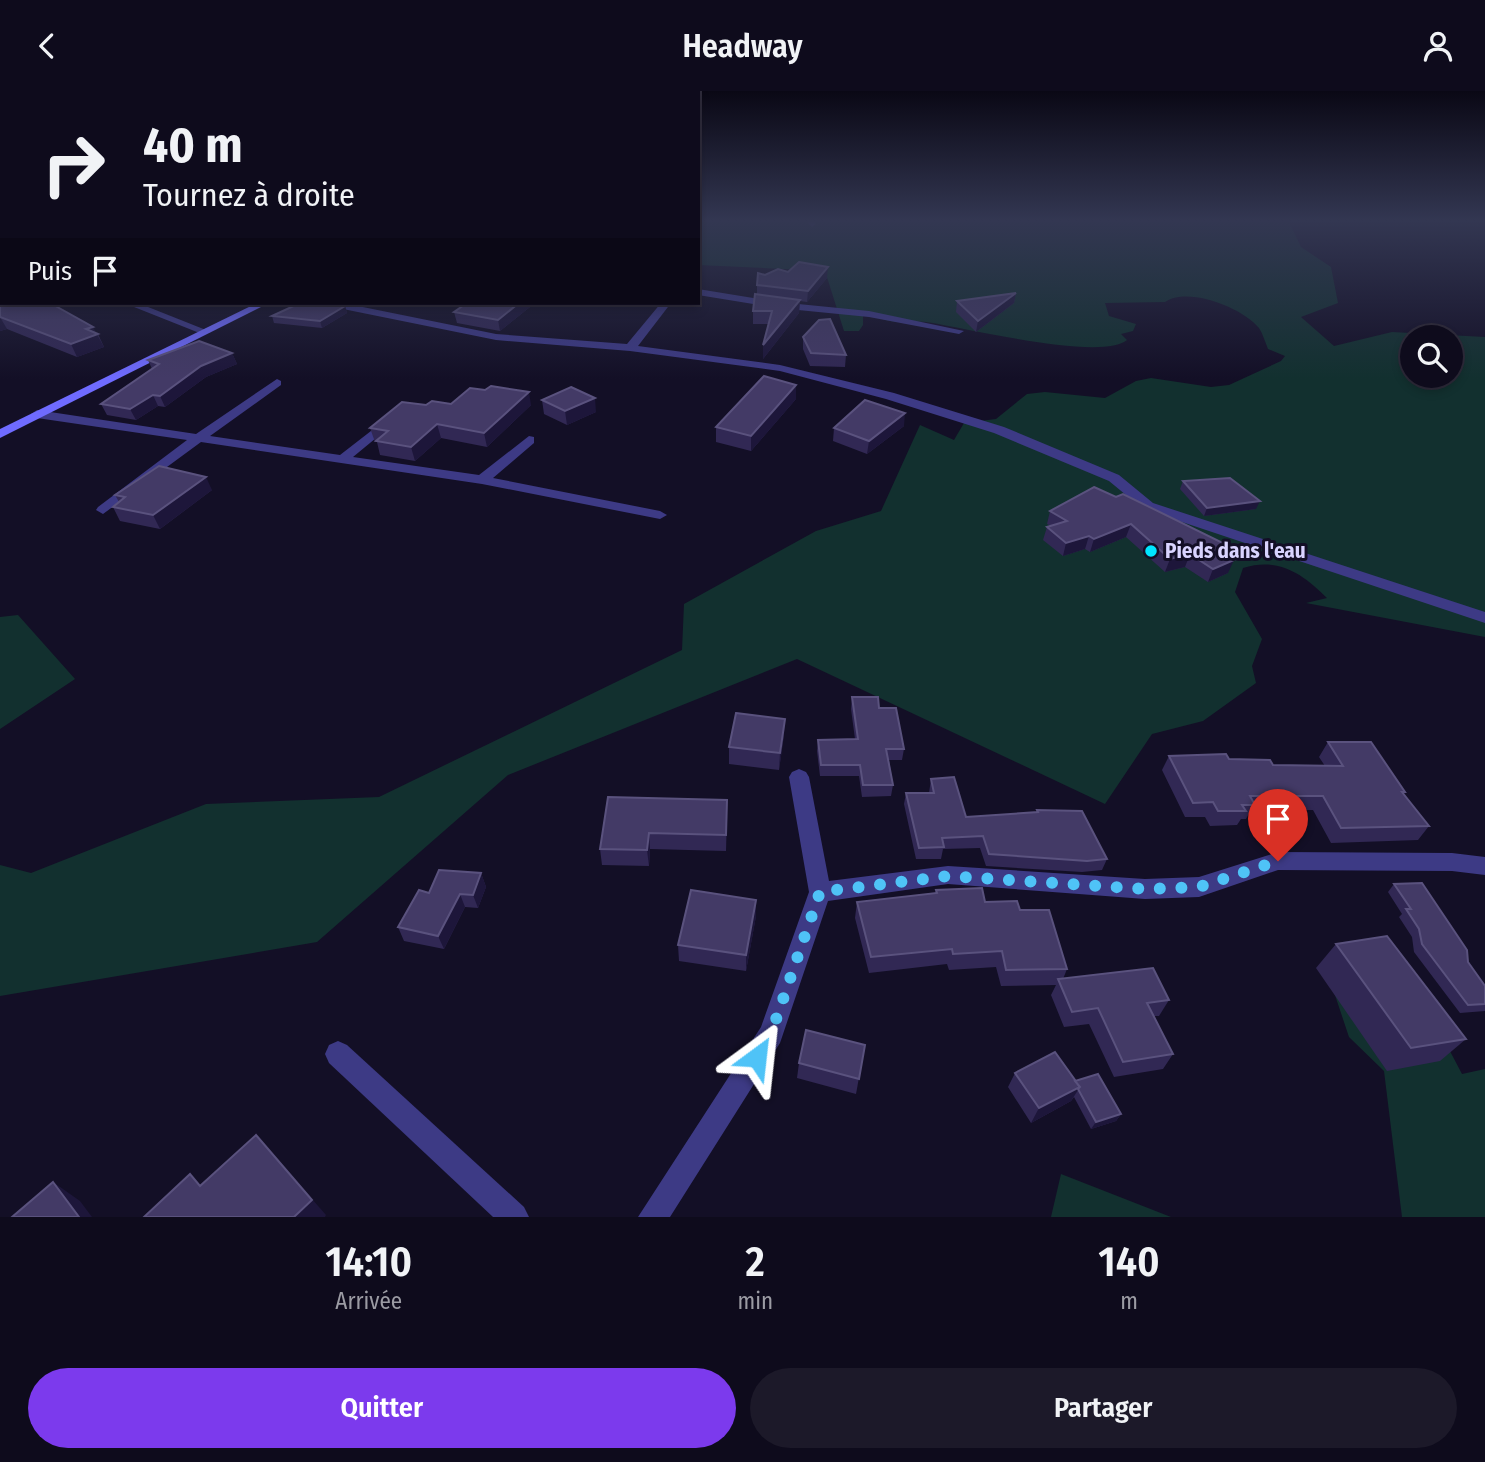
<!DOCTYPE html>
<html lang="fr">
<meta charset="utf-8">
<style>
body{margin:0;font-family:"Fira Sans Condensed",sans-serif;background:#1c1929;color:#f1f3f6;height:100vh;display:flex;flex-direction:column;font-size:26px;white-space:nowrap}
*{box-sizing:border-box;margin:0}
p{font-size:23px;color:#9b9ba3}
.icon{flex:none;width:38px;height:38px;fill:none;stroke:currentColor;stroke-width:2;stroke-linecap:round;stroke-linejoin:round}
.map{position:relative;height:1126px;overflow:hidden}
.details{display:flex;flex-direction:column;background:#0e0b1c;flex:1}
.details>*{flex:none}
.banner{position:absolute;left:0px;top:0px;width:700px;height:214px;box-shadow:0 4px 10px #0003,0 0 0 2px #2e2b3b;background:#0e0b1c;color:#f1f3f6;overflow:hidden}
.controls{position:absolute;left:1400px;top:234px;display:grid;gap:14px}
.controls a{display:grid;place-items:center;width:63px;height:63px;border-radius:50%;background:#0e0b1c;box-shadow:0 4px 10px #0003,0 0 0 2px #2e2b3b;font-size:35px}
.pin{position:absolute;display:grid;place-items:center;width:60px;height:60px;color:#fff;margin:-72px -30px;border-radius:50% 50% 50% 0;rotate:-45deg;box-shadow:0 0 7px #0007}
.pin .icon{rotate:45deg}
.me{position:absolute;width:77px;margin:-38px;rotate:30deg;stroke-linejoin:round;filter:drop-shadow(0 0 5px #0008)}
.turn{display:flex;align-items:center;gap:24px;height:147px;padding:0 28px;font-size:32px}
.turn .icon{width:91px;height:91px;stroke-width:2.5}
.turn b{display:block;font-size:49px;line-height:60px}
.then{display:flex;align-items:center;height:66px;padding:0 28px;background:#0003;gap:14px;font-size:26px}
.eta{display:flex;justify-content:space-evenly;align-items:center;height:119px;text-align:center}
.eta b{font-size:42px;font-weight:600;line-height:49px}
.primary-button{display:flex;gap:14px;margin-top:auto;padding:14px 28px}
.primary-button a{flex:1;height:80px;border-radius:42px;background:#7c3aed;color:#fff;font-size:28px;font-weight:600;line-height:80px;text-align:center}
.primary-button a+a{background:#1c1929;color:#f1f3f6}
header{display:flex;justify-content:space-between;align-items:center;height:91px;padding:0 28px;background:#0e0b1c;font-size:32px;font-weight:600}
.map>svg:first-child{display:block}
.green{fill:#12302f;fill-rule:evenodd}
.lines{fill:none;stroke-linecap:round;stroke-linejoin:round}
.street{fill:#3d3a85;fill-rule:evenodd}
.secondary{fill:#6f6bff;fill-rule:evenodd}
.wall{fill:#312854}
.shaded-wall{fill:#1d163a}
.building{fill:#433a66;stroke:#5a527e;stroke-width:2}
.route{stroke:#4fc3f7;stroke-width:12;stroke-dasharray:0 21.6}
.poi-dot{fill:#00e5ff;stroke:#130f26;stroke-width:2.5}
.labels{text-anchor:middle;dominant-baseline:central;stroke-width:6;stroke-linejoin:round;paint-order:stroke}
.poi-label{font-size:21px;font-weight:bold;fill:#d9d4ff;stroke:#130f26;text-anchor:start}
</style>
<header><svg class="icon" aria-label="back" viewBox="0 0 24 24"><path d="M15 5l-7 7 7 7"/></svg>Headway<svg class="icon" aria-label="person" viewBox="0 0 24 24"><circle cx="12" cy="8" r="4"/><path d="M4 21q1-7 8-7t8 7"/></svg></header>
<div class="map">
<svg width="1485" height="1126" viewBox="0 0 1485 1126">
<rect width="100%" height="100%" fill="#130f26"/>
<!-- green -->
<g class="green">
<path d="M698 131H1289L1301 156 1331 176 1338 212 1301 226 1334 255 1392 241 1485 246V546L1306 512 1327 507C1302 482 1278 466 1243 477L1235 501 1262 548 1252 575 1256 592 1203 630 1152 643 1105 713 797 568 508 684 317 851 0 905V774L31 782 206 713 379 706 682 559 684 513 816 440 881 420 920 334 954 349 964 332 996 328 1027 303 1045 301 1105 307 1136 290 1151 287 1211 296 1229 294 1281 270 1285 265 1268 258C1265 251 1263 243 1259 237 1243 217 1188 195 1165 211L1105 212 1109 225 1136 233 1133 240 1121 243 1127 249C1101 271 963 236 926 231 917 230 908 232 899 231 887 231 874 225 863 221V234L859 240H844L825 180 698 174ZM1412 247H1451V285H1412Z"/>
<path d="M18 524 75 588 0 638V526Z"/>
<path d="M1324 871 1442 945 1462 983 1485 978V1126H1402L1384 980 1349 946Z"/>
<path d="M1061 1083 1171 1126H1051Z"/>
</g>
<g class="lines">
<!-- street -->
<g class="street">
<path d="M807 131H815L816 133 812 136Z"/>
<path d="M698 198 778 211 869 220 964 240 959 243 869 226 778 217 698 204Z"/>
<path d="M124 212H138L211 241 202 243Z"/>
<path d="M292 212H343L496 243 627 253 661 212H671L638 255 780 274 894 302 1004 336 1119 384 1153 412 1485 521V532L1143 418 1109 390 994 342 886 308 780 280 630 260 496 249 343 218 297 215Z"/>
<path d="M277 288 281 290V294L210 345 340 364 389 326 395 330 393 333 353 366 479 384 529 345 534 346V352L493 387 660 420 667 424 660 428 482 393 201 351 103 423 96 419 98 416 187 349 37 327 31 323 37 319 196 343Z"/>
<path d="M799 678 806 681 809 686 829 790 948 775 1145 788 1199 786 1278 761 1452 762 1485 766V784L1452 780 1278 779 1199 806 1145 808 948 793 828 810 780 952 670 1126H638L761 936 809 801 789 686 792 681Z"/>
<path d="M338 950 347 954 524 1116 529 1126H493L329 972 325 963 329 954Z"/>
</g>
<!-- secondary -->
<path class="secondary" d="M257 212H269L0 347V338Z"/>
</g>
<!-- wall -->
<g class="wall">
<path d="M788 181 827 187 807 211 800 210 799 222 763 268 769 233H753V220L757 203V194L765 184Z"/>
<path d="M0 187 98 243 104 256 77 266 7 238 0 240Z"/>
<path d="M1016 202 1014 212 976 241 956 221 957 210Z"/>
<path d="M355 212H382L373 215Z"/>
<path d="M467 212H535L500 240 457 232 454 221Z"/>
<path d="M345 215 347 222 322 237 274 232 272 225Z"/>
<path d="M803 246 846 264 845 276 810 275 803 258Z"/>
<path d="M232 262 237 273 206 286 165 316 158 315 136 329 107 324 101 313 152 278 148 269Z"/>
<path d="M796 308 751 360 716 351V336Z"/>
<path d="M542 309 596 321 567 334 544 323Z"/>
<path d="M451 313 531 314 487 356 441 347 415 370 380 364 377 351H375L370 337 426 314Z"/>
<path d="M904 335 867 363 833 350 834 337Z"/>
<path d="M1183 390 1256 418 1204 425 1180 398Z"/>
<path d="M212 399 160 438 120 430 113 416 119 411 115 404Z"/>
<path d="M1116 406 1235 458 1231 466 1228 482 1208 491 1185 476 1165 481 1126 446 1090 461 1085 458 1063 465 1043 449 1047 436 1051 435 1047 433 1050 420Z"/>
<path d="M852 606 879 617 904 658 902 669H889L893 694 891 705 862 706 859 685H820L817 660 818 649 855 648 851 618Z"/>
<path d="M784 644 779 679 729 673V656Z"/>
<path d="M1328 651 1405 701 1404 703 1429 735 1418 749 1331 752 1313 719H1251L1246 728H1241L1237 734 1210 735 1205 726H1185L1162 679 1169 665 1229 668 1273 674 1325 675 1319 666Z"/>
<path d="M931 688 966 726 1036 721 1037 719 1107 768 1102 779 1082 781 986 775 980 757 943 758 941 768H916L904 713 906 702H929Z"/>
<path d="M608 706 727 725 726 760 650 758 649 775 602 774 600 758Z"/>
<path d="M481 782 486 796 478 817 465 816 444 858 404 850 398 836 429 802Z"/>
<path d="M1394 793 1468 871 1485 895V920L1460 922 1414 861 1412 846 1399 826 1402 823 1388 801Z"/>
<path d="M936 799 1020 819 1067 878 1063 888 1169 909 1159 925H1154L1173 963 1163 978 1114 986 1089 933 1064 936 1051 904 1056 894 1001 895 996 876 949 879 947 873 869 882 855 827 857 811 935 802Z"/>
<path d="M756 825 746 880 679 870 678 854Z"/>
<path d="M1336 853 1466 948 1440 970 1387 980 1316 877Z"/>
<path d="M865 954 856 1003 797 987 799 972Z"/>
<path d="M1015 982 1075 990 1121 1023 1116 1030 1091 1038 1074 1006 1071 1010 1031 1032 1008 996Z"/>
</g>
<!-- shaded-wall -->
<g class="shaded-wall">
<path d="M828 176 827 187 807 211 808 200Z"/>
<path d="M1016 202 1014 212 976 241 978 230Z"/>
<path d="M800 209 799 222 763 268V254Z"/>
<path d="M372 212H382L373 215Z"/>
<path d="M519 212H535L500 240 498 229Z"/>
<path d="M345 215 347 222 322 237 320 230Z"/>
<path d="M0 226 7 238 0 240Z"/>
<path d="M93 236 104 256 77 266 71 253 86 238Z"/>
<path d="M232 262 237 273 206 286 165 316 160 305 201 275Z"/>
<path d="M796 294V308L751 360V345Z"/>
<path d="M529 301 531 314 487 356 484 342Z"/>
<path d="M153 304 158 315 136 329 130 318Z"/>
<path d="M595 307 596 321 567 334 565 320Z"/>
<path d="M905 322 904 335 867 363 869 350Z"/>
<path d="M437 333 441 347 415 370 411 356Z"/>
<path d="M206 386 212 399 160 438 153 424Z"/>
<path d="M1260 410 1256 418 1204 425 1207 417Z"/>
<path d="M1131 433 1126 446 1090 461 1094 448Z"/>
<path d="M1089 445 1085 458 1063 465 1066 452Z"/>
<path d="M1235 458 1229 471 1234 469 1228 482 1208 491 1213 478Z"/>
<path d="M1190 463 1185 476 1165 481 1170 468Z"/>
<path d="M785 628 784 644 779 679 780 662Z"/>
<path d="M649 742 650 758 649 775 647 759Z"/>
<path d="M481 782 486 796 478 817 473 804Z"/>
<path d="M460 803 465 816 444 858 438 845Z"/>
<path d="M756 809V825L746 880V864Z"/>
<path d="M1080 996 1071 1010 1031 1032 1039 1017Z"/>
<path d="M1121 1023 1116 1030 1091 1038 1096 1031Z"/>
<path d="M256 1044 326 1124 325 1126H294Z"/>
<path d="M53 1091 80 1110 92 1126H79Z"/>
</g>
<!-- building -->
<g class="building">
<path d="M799 171 828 176 808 200 757 194 758 182 765 184 778 178 788 181Z"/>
<path d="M0 187H2V212H50L93 236 86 238 98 243 71 253 0 226Z"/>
<path d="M1016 202 978 230 957 210Z"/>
<path d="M755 203 800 209 763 254 772 220H753Z"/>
<path d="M300 212H303L345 215 320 230 272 225Z"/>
<path d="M467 212H519L498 229 454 221Z"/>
<path d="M830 228 846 264 811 262 803 246 819 229Z"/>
<path d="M199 250 232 262 201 275 160 305 153 304 130 318 101 313 159 273 148 269Z"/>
<path d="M764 285 796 294 751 345 716 336Z"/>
<path d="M491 295 529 301 484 342 437 333 411 356 376 350 388 340 370 337 402 311 426 314 432 310 451 313 470 297 485 299Z"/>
<path d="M571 296 595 307 565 320 542 309Z"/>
<path d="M865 309 905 322 869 350 834 337Z"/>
<path d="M159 375 206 386 153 424 113 416 125 406 115 404Z"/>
<path d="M1230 387 1260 410 1207 417 1183 390Z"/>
<path d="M1094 396 1116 406 1123 403 1235 458 1228 464 1234 469 1213 478 1190 463 1170 468 1131 433 1094 448 1089 445 1066 452 1047 436 1067 430 1050 420Z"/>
<path d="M852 606H878L879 617H896L904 658H886L893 694H863L860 674H821L818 649 858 648Z"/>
<path d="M736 622 785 628 780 662 729 656Z"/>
<path d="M1328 651H1371L1405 701H1402L1429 735 1341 737 1323 705H1250L1255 714H1242L1246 720H1218L1213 711 1193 712 1169 665 1226 663 1229 668 1270 669 1273 674 1343 675Z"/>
<path d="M954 686 966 726 1038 721 1037 719 1082 720 1107 768 1087 770 989 763 983 745 942 747 944 756 919 757 906 702H934L931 688Z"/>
<path d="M608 706 727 709 726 744 649 742 647 759 600 758Z"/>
<path d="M439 779 481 782 473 804 460 803 438 845 398 836 419 799 429 802Z"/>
<path d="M1422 792 1467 859 1468 871 1485 895V913L1468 914 1422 853 1419 838 1406 818H1411L1394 793Z"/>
<path d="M982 797 985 811 1017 810 1020 819H1049L1067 878 1006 879 1002 860 953 863 952 858 871 866 857 811 937 802 936 799Z"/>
<path d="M691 799 756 809 746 864 678 854Z"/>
<path d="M1387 845 1466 948 1411 957 1336 853Z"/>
<path d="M1153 877 1169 909 1147 912 1173 963 1123 971 1098 917 1072 921 1058 888Z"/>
<path d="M806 939 865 954 859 988 799 972Z"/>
<path d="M1055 961 1080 996 1039 1017 1015 982Z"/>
<path d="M1098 983 1121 1023 1096 1031 1078 998 1080 996 1075 990Z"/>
<path d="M256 1044 312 1109 294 1126H144L190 1083 200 1095Z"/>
<path d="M53 1091 79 1126H12Z"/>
</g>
<!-- sky -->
<linearGradient id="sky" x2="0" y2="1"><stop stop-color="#0a0815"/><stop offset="0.45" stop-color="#333752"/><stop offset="1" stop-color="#333752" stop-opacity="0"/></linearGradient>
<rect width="1485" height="288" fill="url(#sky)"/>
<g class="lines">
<!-- route -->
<path class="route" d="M757 966 771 943 820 801 948 785 1145 798 1199 796 1278 770"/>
</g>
<!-- markers -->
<circle class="poi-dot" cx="1151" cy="460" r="7"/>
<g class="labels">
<!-- poi labels -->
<g class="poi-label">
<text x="1165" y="460">Pieds dans l'eau</text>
</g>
</g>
</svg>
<div class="controls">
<a><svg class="icon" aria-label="search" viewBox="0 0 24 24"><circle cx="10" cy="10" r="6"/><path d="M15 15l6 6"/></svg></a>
</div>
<div class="pin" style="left:1278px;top:770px;background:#d93025"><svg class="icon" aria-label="arrive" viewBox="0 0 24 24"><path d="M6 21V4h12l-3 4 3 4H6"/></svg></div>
<svg class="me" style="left:757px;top:966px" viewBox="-20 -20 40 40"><path d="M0-17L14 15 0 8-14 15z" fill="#4fc3f7" stroke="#fff" stroke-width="4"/></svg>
<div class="banner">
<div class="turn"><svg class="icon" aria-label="right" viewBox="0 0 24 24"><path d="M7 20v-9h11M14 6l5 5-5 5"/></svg><div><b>40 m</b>Tournez à droite</div></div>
<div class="then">Puis<svg class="icon" aria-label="arrive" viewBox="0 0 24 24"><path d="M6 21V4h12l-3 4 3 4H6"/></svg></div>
</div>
</div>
<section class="details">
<div class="eta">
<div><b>14:10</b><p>Arrivée</p></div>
<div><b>2</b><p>min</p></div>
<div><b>140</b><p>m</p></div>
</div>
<div class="primary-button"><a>Quitter</a><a>Partager</a></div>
</section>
